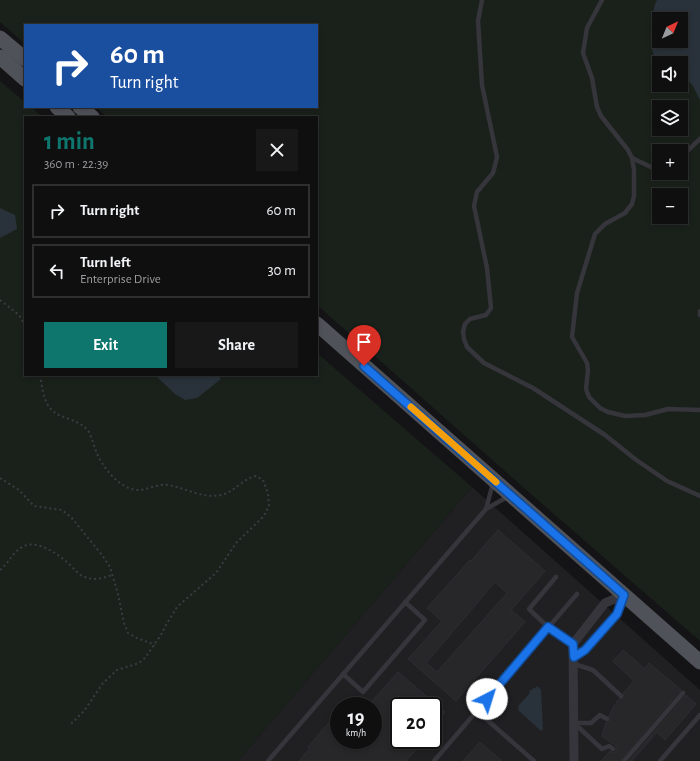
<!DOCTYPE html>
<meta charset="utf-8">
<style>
body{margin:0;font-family:"Alegreya Sans",sans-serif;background:#181819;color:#f1f3f6;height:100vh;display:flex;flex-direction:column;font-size:15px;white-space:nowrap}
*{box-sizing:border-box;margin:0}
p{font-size:13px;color:#9b9c9f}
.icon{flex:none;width:22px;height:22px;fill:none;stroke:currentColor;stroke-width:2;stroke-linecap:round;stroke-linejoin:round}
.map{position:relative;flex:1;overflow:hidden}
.panel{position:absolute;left:24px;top:116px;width:294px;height:260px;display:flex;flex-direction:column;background:#0f0f10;border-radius:0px;box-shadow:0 2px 6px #0003,0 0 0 1px #2f2f30}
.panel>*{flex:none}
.hud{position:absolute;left:24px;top:24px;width:294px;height:84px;border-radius:0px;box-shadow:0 2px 6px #0003,0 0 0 1px #2f2f30;background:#1a4fa0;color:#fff;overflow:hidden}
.needle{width:26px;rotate:43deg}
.buttons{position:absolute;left:652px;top:12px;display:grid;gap:8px}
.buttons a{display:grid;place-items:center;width:36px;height:36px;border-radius:0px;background:#0f0f10;box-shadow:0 2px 6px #0003,0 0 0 1px #2f2f30;font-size:20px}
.speed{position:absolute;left:330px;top:697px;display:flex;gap:8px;font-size:20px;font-weight:700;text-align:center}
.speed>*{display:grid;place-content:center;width:52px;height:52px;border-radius:50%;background:#0f0f10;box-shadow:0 2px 6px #0003,0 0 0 1px #2f2f30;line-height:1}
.speed small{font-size:10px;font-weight:400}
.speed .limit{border:2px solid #111;border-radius:6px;background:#fff;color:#111}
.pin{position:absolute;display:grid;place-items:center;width:34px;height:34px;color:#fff;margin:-41px -17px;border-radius:50% 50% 50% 0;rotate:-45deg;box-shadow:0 0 4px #0007}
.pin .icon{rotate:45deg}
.me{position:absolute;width:44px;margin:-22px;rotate:40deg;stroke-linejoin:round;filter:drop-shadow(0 0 3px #0008)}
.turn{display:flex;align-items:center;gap:14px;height:84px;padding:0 20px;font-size:18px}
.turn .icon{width:52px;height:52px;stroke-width:2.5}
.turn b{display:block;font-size:28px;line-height:34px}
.round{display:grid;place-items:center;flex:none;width:42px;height:42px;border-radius:0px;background:#181819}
.headline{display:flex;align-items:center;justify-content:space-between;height:68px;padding:0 20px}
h1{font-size:24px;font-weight:700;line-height:30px;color:#0f766e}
.button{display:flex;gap:8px;margin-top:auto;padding:8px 20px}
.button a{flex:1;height:46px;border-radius:0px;background:#0f766e;color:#fff;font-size:16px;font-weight:700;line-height:46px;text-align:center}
.button a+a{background:#181819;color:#f1f3f6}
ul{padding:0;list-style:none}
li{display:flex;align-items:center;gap:12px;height:54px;margin:0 8px 6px;padding:0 12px;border:2px solid #2f2f30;border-radius:0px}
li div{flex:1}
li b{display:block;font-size:15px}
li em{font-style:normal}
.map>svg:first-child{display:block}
.built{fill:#202023;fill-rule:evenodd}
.green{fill:#1a211b;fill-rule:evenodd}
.water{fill:#29323a;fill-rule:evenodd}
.building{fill:#27272a;stroke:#2e2e32;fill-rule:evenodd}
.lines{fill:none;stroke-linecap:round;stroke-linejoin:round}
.path{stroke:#3a3c42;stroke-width:2;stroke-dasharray:2 3;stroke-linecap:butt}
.service{stroke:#35353b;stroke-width:4.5}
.minor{stroke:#35353b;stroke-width:9}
.primary{stroke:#50525a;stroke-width:15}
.route-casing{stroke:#114b97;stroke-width:10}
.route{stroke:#1a73e8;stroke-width:7}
.slow{stroke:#f59e0b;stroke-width:7}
</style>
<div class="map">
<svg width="700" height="761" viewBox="0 0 700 761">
<rect width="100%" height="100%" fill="#141416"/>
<!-- built -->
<path class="built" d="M472 487 700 690V761H238ZM339 706H373V740H339ZM399 706H433V740H399Z"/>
<!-- green -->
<g class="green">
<path d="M0 0H700V641L524 488 317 305V117H107L96 107H317V25H25V44L0 22ZM659 19H681V41H659ZM659 63H681V85H659ZM659 107H681V129H659ZM659 151H681V173H659ZM659 195H681V217H659Z"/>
<path d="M0 81 25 102V107H31L43 117H25V375H317V353L472 487 238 761H0Z"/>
</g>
<!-- water -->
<g class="water">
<path d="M657 0H700V100L693 86 681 73V63H659C647 53 650 13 657 0ZM659 19H681V41H659Z"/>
<path d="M0 208 15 215 17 229 0 238Z"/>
<path d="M155 375H217L221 379 197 398 185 400 175 394Z"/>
<path d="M538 686 541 690 543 729 541 731 518 710 519 705 530 693 529 691Z"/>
</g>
<!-- building -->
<g class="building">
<path d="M498 530 545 571 511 610 525 622 456 701 408 659 442 621 427 608 470 560 471 561ZM495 582 507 593 437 672 426 663Z"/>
<path d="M623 650 645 669 649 663 681 690 620 761H601L610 751 613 753 616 751V746L602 736 606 723 610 720 609 716 614 706 619 699 624 698 623 693 634 681 613 661Z"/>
<path d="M398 672 445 712 433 727V706H399V740H415L421 744 406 761H299L310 748 308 747 339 711V740H373V706H368Z"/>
<path d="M686 695 696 704 665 740 657 732 632 761H629Z"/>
<path d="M480 742 502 761H463Z"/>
</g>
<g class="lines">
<!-- path -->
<g class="path">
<path d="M0 300 19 315 25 325"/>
<path d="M40 375C42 385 43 400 50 408 59 420 78 417 89 432 93 441 95 450 99 458 106 471 122 490 138 490 148 490 158 483 168 485 186 488 202 499 221 495 235 492 242 479 256 476L263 480 268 493 269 506 264 516 236 543 216 573 177 607 166 625 161 635 145 658 139 663 117 670 103 683 84 711 71 724"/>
<path d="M0 478 19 490 34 506 62 510 71 517 102 555 110 567 118 594 124 623 128 633 137 638 155 645"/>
<path d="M0 570C9 563 13 551 24 546 38 540 58 554 68 563 74 568 78 575 85 577 94 581 103 578 112 575"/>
</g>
<!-- service -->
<g class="service">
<path d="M482 0 478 21 482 85 497 157 493 173 477 192 474 206 487 268 491 308 486 315 470 319 465 324 463 332 464 339 467 347 484 363 533 388 605 435 635 459 667 481 700 496"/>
<path d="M602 0 587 28 583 53 592 78 597 107 601 116 628 150 632 158 634 170V196L632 204 625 213 605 224 595 234 577 293 572 337 587 363 588 370 586 389 589 397 600 408 608 412 625 416 645 415 668 409 700 410"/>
<path d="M681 157 700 139"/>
<path d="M632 158 651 167H659"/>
<path d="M700 311V315"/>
<path d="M486 509 509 496"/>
<path d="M556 577 529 609 548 627 573 644"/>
<path d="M574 664 593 670 621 696"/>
<path d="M343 674 363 692 425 620 405 602"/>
<path d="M477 711 534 761"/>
<path d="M574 723 602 749 609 746 613 749"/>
<path d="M574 723H591L600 715 607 719"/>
<path d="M268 761 486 509 493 483"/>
<path d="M434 761 577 594"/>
<path d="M624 761 683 693"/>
<path d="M660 761 700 715"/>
</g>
<!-- minor -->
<g class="minor">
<path d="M574 657 585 650 617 614 624 595"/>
<path d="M574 761 573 644 605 603 624 595"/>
</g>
<!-- primary -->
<g class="primary">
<path d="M0 38 25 59"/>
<path d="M0 57 25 79"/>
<path d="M57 107 68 117"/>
<path d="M80 107 92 117"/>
<path d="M317 324 700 662"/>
</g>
</g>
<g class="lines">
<!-- route casing -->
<g class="route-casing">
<path id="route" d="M364 366 624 595 617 614 585 650 574 657 573 644 548 627 487 699"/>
</g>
<!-- route -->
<use href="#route" class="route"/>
<!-- slow -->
<path class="slow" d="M411 407 496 482"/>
</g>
</svg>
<div class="buttons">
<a><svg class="needle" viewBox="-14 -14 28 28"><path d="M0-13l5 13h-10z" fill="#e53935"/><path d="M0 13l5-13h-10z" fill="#9b9c9f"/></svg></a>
<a><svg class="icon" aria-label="sound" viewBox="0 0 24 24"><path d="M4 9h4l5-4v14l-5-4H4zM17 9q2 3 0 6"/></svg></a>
<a><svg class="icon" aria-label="layers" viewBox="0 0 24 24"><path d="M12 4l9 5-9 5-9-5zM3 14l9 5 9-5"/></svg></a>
<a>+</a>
<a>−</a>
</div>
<div class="speed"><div>19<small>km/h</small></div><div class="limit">20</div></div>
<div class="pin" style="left:364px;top:366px;background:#d93025"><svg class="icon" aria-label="arrive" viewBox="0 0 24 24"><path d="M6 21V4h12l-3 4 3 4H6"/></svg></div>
<svg class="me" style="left:487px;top:699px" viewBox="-20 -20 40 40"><circle r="19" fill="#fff"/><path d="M0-13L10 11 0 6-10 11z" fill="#1a73e8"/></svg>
<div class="hud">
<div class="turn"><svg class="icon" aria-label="right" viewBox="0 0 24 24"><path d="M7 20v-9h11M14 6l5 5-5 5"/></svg><div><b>60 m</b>Turn right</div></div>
</div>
<section class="panel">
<div class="headline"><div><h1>1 min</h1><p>360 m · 22:39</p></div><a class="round"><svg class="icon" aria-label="close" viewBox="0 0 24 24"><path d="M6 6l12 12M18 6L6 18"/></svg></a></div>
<ul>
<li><svg class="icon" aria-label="right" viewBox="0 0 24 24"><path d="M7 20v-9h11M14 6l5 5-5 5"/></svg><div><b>Turn right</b></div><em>60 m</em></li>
<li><svg class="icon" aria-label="left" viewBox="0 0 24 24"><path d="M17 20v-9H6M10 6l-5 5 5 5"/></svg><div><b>Turn left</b><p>Enterprise Drive</p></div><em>30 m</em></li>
</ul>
<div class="button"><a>Exit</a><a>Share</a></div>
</section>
</div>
